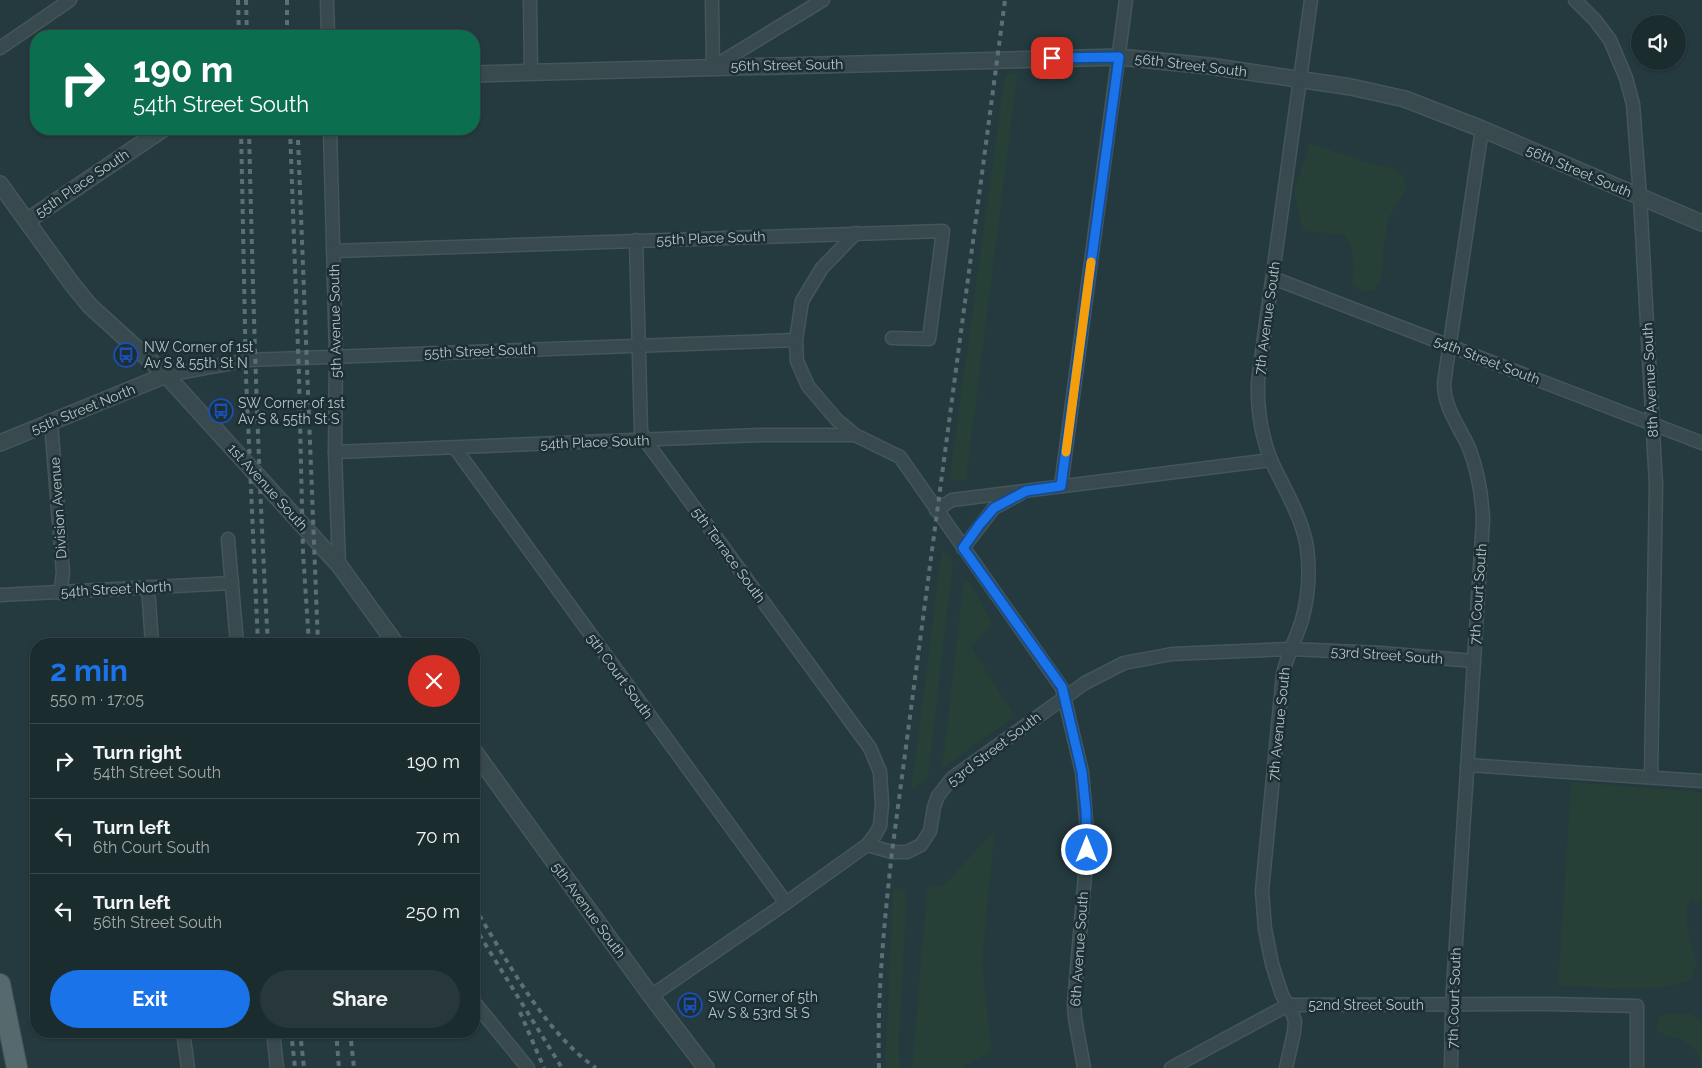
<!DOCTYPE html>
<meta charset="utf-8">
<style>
body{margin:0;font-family:Raleway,sans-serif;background:#28383a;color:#f1f3f6;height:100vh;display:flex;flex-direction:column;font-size:19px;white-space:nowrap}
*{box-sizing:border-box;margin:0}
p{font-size:16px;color:#a0a7aa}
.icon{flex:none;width:28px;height:28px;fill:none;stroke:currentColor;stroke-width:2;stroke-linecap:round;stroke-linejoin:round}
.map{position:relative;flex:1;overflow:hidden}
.details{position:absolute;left:30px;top:638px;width:450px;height:400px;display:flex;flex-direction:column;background:#1b2c2e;border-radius:20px;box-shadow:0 1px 4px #0004,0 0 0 1px #39484a}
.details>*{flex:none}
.top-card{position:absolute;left:30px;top:30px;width:450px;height:105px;border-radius:20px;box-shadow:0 1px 4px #0004,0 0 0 1px #39484a;background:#0b6e4f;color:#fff;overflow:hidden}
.controls{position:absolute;left:1631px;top:15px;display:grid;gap:10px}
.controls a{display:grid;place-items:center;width:55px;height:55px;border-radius:50%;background:#1b2c2e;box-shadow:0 1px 4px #0004,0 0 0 1px #39484a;font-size:25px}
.pin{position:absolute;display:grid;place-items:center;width:42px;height:42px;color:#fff;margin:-21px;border-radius:10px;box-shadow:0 2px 8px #0006}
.me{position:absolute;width:55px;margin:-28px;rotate:0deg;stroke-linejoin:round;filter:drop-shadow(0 0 4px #0008)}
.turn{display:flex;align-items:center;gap:18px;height:105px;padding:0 20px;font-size:22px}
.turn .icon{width:65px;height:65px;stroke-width:2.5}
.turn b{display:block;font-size:35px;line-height:42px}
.round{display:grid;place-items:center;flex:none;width:52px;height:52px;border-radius:26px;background:#28383a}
.headline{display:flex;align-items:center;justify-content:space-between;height:85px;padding:0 20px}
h1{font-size:30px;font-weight:700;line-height:38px;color:#1a73e8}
.primary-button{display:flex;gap:10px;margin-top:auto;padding:10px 20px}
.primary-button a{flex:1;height:58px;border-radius:30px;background:#1a73e8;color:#fff;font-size:20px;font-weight:700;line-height:58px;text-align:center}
.primary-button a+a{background:#28383a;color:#f1f3f6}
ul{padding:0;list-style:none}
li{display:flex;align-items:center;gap:15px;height:75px;padding:0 20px;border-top:1px solid #39484a}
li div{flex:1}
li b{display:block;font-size:19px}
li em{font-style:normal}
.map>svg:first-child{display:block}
.green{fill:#263f37}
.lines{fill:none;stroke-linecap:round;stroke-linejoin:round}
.minor-casing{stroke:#44565a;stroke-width:15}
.tertiary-casing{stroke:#44565a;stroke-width:18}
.primary-casing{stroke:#44565a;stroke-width:22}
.minor{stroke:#384a4e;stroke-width:12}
.tertiary{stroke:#384a4e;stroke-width:15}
.primary{stroke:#566a6e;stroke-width:20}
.rail{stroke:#5a7075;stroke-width:4;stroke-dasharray:5 5;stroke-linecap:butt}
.route-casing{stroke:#114b97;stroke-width:12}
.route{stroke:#1a73e8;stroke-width:9}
.slow{stroke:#f59e0b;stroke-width:9}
.labels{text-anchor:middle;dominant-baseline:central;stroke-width:5;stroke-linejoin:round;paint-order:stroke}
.street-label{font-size:14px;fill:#b4c5c9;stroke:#1d2f33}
.poi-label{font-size:14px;fill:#b4c5c9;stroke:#1d2f33;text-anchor:start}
</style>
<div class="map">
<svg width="1702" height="1068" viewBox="0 0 1702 1068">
<rect width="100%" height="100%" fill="#243a3e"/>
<!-- green -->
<g class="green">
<path d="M1018 72 966 480 949 481 1005 74Z"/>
<path d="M1310 143 1363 161 1392 168 1403 175 1407 185 1402 197 1389 217 1384 245 1381 281 1374 290 1362 292 1352 285C1354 265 1357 253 1344 235L1303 231 1294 192Z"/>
<path d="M942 548 953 561 928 779 911 790Z"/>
<path d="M964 580 971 584 992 624 971 647 1015 716 942 769Z"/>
<path d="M1571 782 1702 792V900L1697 904 1691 897C1681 913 1692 949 1698 966L1693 970V977C1676 996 1586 986 1558 986Z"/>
<path d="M995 830 982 962 992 1052 961 1068H912L927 887 943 886Z"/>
<path d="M907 888 899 1044 900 1068H886V1049L893 889Z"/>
<path d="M1668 1013 1691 1014 1702 1022V1068H1700C1702 1043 1675 1038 1657 1032L1659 1017Z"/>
</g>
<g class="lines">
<!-- minor casing -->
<g class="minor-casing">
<g id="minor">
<path d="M327 0 328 36"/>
<path d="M530 0 531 72"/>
<path d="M712 0 713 67"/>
<path d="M1575 0 1595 20 1610 40 1626 78 1633 104 1640 197 1656 485 1651 777"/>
<path d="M0 48 70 0"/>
<path d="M713 67 823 0"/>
<path d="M330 129 336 356 335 452 339 565"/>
<path d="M856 233 822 268 802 301 796 340 797 361 808 386 837 420 855 435 900 457 1062 688 1082 772 1087 831V851L1074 1004 1075 1018 1084 1068"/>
<path d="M636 240 641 431 645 440 870 748 880 772 882 804 880 826 875 835 867 845"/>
<path d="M333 251 943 231 929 339 892 338"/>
<path d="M1273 278 1702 443"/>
<path d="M166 375 249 360 796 340"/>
<path d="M51 422 63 573 60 593"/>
<path d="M455 448 786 903"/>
<path d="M335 452 760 435H855"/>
<path d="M1061 486 1126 0"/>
<path d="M936 510 952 500 1271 460"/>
<path d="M228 539 237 644"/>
<path d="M963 548 994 508 1020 494"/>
<path d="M148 587 152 644"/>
<path d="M0 595 232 583"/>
<path d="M1467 765 1702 781"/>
<path d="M651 996 786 903 867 845 892 852H907L921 845 930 831 934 807 938 796 952 778 1085 683 1124 663 1172 654 1290 649 1381 653 1474 661"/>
<path d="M474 1002 528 1068"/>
<path d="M183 1031 188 1068"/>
<path d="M273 1031 277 1068"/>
<path d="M1171 1068 1288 1005 1550 1004 1637 1006V1068"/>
<path d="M1286 1068 1294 1032 1295 1021 1291 1010 1282 995 1272 964 1265 929 1262 891 1283 674C1287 655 1296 639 1302 620 1308 598 1310 571 1307 548 1302 516 1284 489 1271 460 1261 435 1257 408 1258 381L1311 0"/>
<path d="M1451 1068 1452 1005 1483 520C1482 496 1478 471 1469 448 1459 426 1444 408 1444 383L1482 129"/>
</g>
</g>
<!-- tertiary casing -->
<g class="tertiary-casing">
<g id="tertiary">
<path d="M474 74 1119 57 1209 66 1351 87 1405 99 1482 129 1702 223"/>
<path d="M0 184 72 284 90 306 166 375 325 550 339 565 396 644"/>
<path d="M27 221 163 129"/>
<path d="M0 443 166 375"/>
<path d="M474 751 651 996 706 1068"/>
</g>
</g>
<!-- primary casing -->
<g class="primary-casing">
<path id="primary" d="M0 984 17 1068"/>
</g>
<!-- minor -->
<use href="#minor" class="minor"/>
<!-- tertiary -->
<use href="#tertiary" class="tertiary"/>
<!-- primary -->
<use href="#primary" class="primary"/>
<!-- rail -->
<g class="rail">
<path d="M238 0 239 36"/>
<path d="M246 0 247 36"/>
<path d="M287 0V36"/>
<path d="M241 129 246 377 258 644"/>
<path d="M249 129C253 301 258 472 268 644"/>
<path d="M290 129 299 376 303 552 309 644"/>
<path d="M298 140 318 644"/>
<path d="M474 907C508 961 543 1031 596 1068"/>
<path d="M474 926 562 1068"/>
<path d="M520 1012 544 1068"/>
<path d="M291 1031 295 1068"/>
<path d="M300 1031 304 1068"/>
<path d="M336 1031 339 1068"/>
<path d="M350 1031 354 1068"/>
<path d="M879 1068C877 996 884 924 892 852L1005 0"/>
</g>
</g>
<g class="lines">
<!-- route casing -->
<g class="route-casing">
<path id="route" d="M1052 58 1119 57 1061 486 1026 491 994 508 980 524 963 548 1062 687 1082 772 1086 811 1087 850"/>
</g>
<!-- route -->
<use href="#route" class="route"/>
<!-- slow -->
<path class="slow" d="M1066 452 1091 262"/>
</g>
<!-- icons -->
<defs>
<g id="bus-ring" transform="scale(1.25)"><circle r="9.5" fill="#1d2f33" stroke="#1a4fb4" stroke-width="1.5"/><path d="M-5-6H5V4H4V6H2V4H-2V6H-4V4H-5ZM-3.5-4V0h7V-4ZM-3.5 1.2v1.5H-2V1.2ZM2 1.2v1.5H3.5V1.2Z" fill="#1a4fb4"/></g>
</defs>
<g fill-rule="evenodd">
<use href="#bus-ring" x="126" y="355"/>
<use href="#bus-ring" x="221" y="411"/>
<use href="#bus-ring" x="690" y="1005"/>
</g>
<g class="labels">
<!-- street labels -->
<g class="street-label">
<text transform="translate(787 65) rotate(-1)">56th Street South</text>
<text transform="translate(1191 65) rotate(7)">56th Street South</text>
<text transform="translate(1579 171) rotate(23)">56th Street South</text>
<text transform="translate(82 183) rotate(-34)">55th Place South</text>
<text transform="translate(711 238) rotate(-2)">55th Place South</text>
<text transform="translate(1267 318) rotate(-82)">7th Avenue South</text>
<text transform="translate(335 321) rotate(-91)">5th Avenue South</text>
<text transform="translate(480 351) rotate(-2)">55th Street South</text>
<text transform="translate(1487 360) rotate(21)">54th Street South</text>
<text transform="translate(1650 380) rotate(-93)">8th Avenue South</text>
<text transform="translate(83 409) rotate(-22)">55th Street North</text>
<text transform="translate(595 442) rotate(-2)">54th Place South</text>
<text transform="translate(268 487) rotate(48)">1st Avenue South</text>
<text transform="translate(58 508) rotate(-94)">Division Avenue</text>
<text transform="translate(729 555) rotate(54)">5th Terrace South</text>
<text transform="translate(116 589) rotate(-3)">54th Street North</text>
<text transform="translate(1478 594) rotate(-86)">7th Court South</text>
<text transform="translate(1387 655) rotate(4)">53rd Street South</text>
<text transform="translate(620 676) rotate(54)">5th Court South</text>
<text transform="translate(1279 724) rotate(-84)">7th Avenue South</text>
<text transform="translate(994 749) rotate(-37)">53rd Street South</text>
<text transform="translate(589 910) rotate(54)">5th Avenue South</text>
<text transform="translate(1079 949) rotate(-86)">6th Avenue South</text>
<text transform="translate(1454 998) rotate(-88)">7th Court South</text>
<text x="1366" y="1005">52nd Street South</text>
</g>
<!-- poi labels -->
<g class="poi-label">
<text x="144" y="347">NW Corner of 1st<tspan x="144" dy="16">Av S &amp; 55th St N</tspan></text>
<text x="238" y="403">SW Corner of 1st<tspan x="238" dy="16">Av S &amp; 55th St S</tspan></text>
<text x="708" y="997">SW Corner of 5th<tspan x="708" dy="16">Av S &amp; 53rd St S</tspan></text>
</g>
</g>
</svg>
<div class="controls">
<a><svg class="icon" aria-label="sound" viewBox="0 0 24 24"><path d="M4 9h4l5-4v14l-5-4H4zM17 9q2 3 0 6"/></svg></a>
</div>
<div class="pin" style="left:1052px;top:58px;background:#d93025"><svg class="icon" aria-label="arrive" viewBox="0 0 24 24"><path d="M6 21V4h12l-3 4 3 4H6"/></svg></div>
<svg class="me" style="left:1087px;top:850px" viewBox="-20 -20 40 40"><circle r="17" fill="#1a73e8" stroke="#fff" stroke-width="3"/><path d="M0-11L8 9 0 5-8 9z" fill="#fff"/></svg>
<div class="top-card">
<div class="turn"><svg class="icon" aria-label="right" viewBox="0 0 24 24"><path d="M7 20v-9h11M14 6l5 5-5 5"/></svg><div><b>190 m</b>54th Street South</div></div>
</div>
<section class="details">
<div class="headline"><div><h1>2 min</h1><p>550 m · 17:05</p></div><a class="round" style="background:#d93025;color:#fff"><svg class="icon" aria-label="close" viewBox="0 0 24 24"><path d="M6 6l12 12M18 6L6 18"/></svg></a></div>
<ul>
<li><svg class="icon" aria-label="right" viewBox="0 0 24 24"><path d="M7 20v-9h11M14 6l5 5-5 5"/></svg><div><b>Turn right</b><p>54th Street South</p></div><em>190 m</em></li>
<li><svg class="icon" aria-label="left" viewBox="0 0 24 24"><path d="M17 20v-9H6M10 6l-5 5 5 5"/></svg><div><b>Turn left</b><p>6th Court South</p></div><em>70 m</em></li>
<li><svg class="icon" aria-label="left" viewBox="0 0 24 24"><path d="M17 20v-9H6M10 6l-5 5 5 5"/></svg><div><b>Turn left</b><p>56th Street South</p></div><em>250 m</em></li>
</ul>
<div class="primary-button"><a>Exit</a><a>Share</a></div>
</section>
</div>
